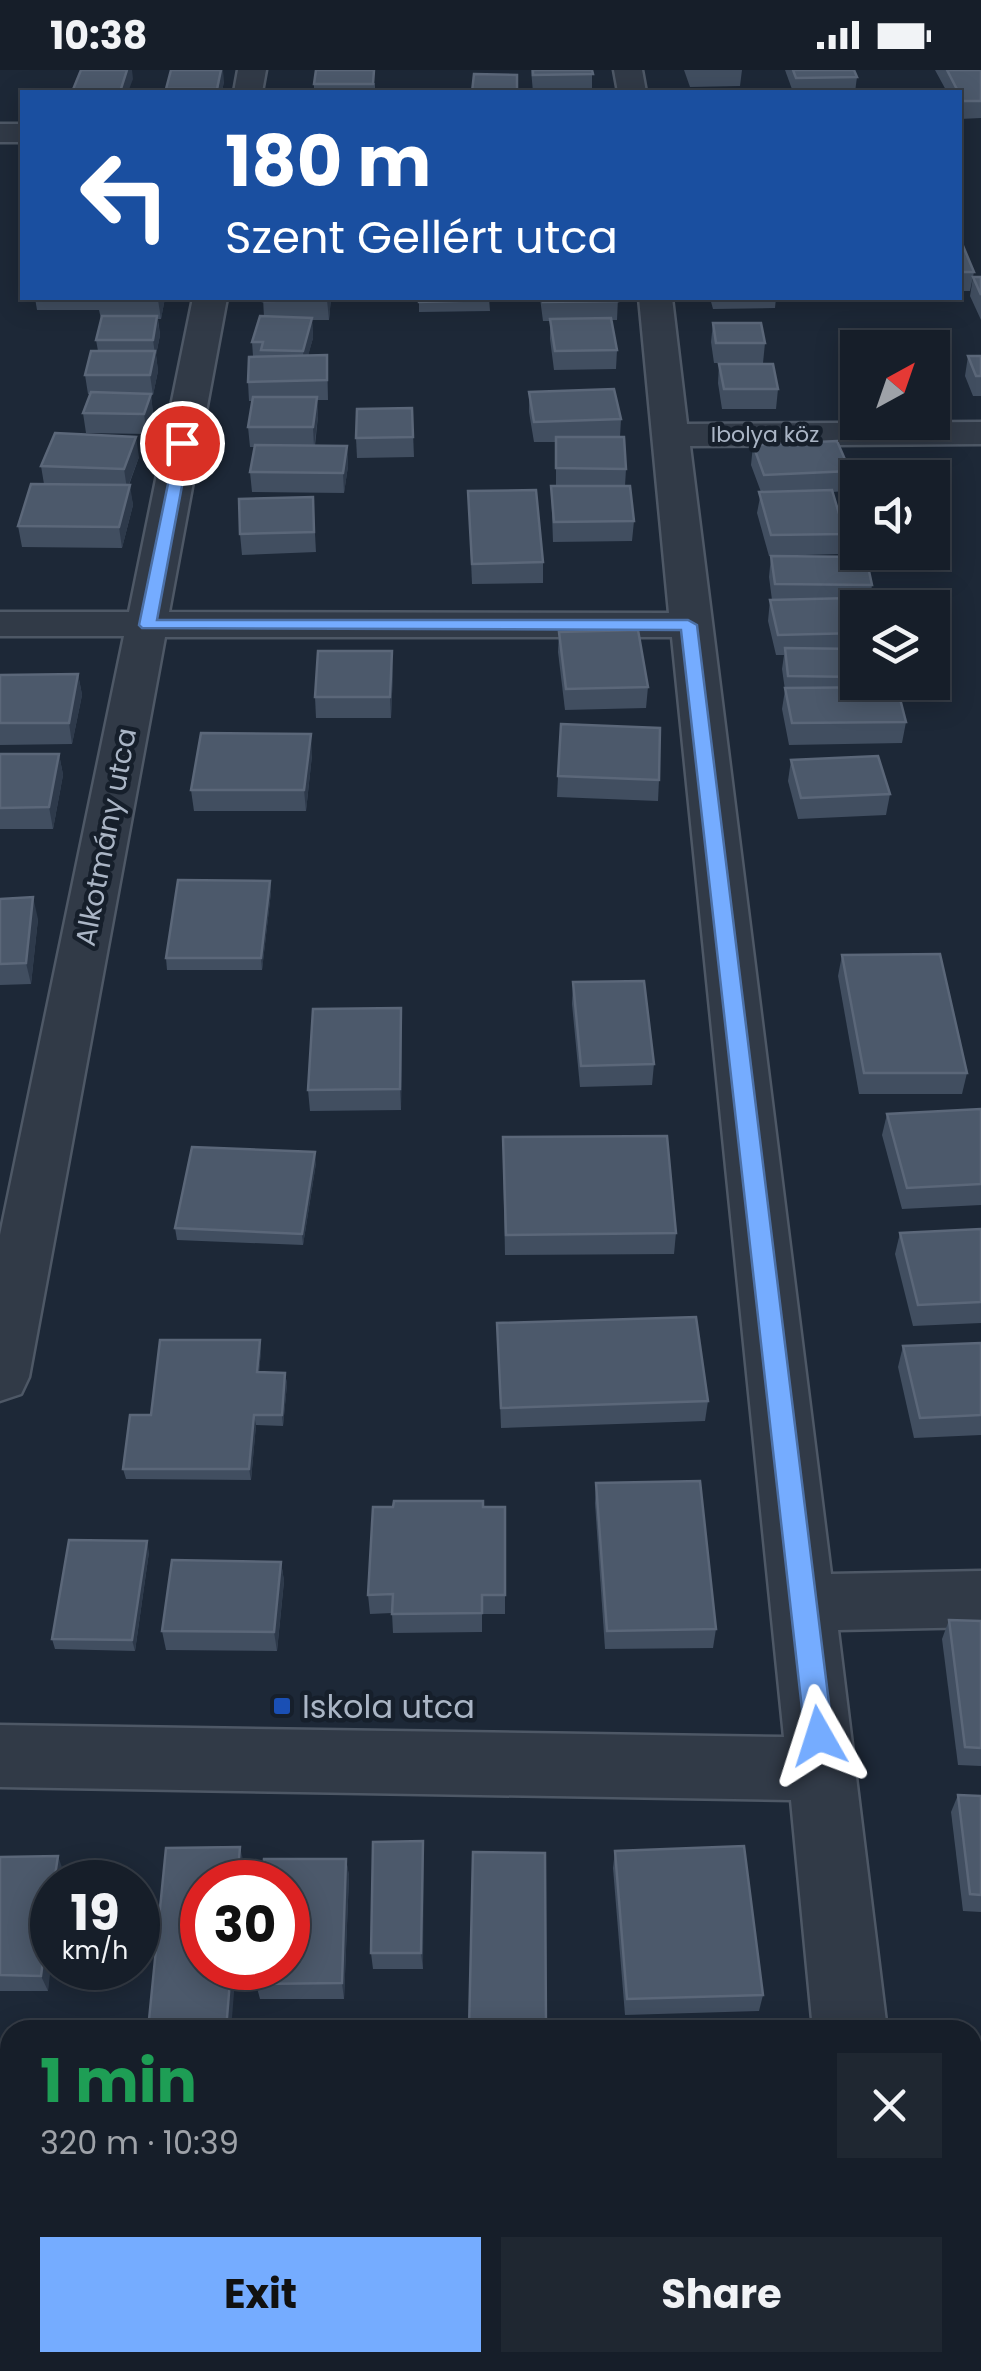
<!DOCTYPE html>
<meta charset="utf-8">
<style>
body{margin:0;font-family:Poppins,sans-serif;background:#1f2731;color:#f1f3f6;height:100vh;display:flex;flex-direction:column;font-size:38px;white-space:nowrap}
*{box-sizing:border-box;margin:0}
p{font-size:32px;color:#9ea2a8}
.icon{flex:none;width:55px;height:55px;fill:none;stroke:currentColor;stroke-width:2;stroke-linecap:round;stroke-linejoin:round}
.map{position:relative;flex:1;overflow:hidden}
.sheet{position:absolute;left:0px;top:1950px;width:982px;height:352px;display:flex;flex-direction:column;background:#161e29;border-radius:30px 30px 0 0;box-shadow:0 5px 25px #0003,0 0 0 2px #353c46}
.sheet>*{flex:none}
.top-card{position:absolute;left:20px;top:20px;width:942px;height:210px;border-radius:0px;box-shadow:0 5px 25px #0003,0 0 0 2px #353c46;background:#1a4fa0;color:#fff;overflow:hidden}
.needle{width:65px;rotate:40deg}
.controls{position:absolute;left:840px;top:260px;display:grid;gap:20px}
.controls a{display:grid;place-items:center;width:110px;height:110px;border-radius:0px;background:#161e29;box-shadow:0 5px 25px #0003,0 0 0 2px #353c46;font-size:50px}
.speed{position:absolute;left:30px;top:1790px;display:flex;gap:20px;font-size:50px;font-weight:700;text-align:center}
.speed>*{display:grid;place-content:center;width:130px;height:130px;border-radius:50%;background:#161e29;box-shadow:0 5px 25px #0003,0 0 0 2px #353c46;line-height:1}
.speed small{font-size:25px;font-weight:400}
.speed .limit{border:15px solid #d22;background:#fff;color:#111}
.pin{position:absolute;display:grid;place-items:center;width:85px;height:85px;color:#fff;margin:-42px;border:5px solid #fff;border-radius:50%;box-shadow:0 2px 10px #0007}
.me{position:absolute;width:110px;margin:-55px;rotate:354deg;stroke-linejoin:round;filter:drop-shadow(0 0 8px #0008)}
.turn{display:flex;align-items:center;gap:35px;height:210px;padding:0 40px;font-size:45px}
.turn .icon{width:130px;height:130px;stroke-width:2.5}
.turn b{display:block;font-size:70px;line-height:85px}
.round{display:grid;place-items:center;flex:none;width:105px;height:105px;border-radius:0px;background:#1f2731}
.head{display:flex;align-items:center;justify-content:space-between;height:170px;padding:0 40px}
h1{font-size:60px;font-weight:700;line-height:75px;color:#1e9e55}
.cta{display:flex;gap:20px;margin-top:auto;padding:20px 40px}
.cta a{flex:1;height:115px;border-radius:0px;background:#75acff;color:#111;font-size:40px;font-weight:700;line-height:115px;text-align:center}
.cta a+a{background:#1f2731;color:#f1f3f6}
.status{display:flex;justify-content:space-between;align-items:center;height:70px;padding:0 50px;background:#161e29;direction:ltr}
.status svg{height:28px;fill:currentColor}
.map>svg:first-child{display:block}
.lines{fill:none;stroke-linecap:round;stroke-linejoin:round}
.minor-casing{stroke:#4e5866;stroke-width:5}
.minor{fill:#313a47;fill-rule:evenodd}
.wall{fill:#414e60}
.shaded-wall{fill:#2e3a4b}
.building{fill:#4c596b;stroke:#5b6779;stroke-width:2.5}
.route{fill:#75acff;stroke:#4c70a6;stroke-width:2.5}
.transit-dot{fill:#1a4fb4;stroke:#161f2b;stroke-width:4}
.labels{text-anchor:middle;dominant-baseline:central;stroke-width:9;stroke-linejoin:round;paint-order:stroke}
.far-street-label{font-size:22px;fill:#aab5c5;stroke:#161f2b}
.street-label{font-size:28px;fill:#aab5c5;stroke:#161f2b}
.near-poi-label{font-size:32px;fill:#aab5c5;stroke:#161f2b;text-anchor:start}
</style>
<div class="status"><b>10:38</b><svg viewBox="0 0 49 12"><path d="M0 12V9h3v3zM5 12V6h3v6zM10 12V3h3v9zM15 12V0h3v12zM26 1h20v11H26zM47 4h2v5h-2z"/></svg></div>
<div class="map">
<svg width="981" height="2301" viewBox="0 0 981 2301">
<rect width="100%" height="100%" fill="#1d2837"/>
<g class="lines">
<!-- minor casing -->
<g class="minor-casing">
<g id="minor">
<path d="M238 0H266L262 22H234Z"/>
<path d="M614 0H642L646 22H618Z"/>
<rect x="0" y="54" width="22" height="18"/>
<path d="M193 228H227L169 542 669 543 639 228H672L687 354 981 352V374L690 376 831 1504 981 1501V1557L838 1560 887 1960H813L791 1730 0 1717V1655L784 1667 672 567H165L29 1307 21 1324 0 1331V1165L124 566H0V542H129Z"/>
<path d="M844 2292H926L927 2301H845Z"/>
</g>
</g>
<!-- minor -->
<use href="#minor" class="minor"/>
</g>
<!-- wall -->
<g class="wall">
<path d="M531 0H592V22H533Z"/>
<path d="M684 0H742L740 16 690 17Z"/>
<path d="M785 0H854L857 7 855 22H793Z"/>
<path d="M935 0H981V48L960 49V22H947Z"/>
<path d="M224 11 222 22H166V19Z"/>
<path d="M375 13V22H314V14Z"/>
<path d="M960 171 974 202 970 221H960Z"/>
<path d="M973 207H981V250L970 226Z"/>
<path d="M35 228H165L161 249H158L160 265 156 285 158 301 153 325H151L153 344 147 364 86 363 83 343 90 324H88L85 305 98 281 96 270 101 249 99 240H37Z"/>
<path d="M263 228H331L329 250H312L313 268 308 285H327L328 330H317L318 346 315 376H347L348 396 344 423 252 422 250 402 255 377H250L248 357 252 331H249L248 312 253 286 252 272 264 247Z"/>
<path d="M419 228H489L490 241 419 242Z"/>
<path d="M540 228H618L617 250H611L617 280 616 299 554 300 550 269V251H543Z"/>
<path d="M710 228H776L775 238 713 239Z"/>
<path d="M713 253 765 273 763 293H714L711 272Z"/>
<path d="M968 286H981V326H973L965 306Z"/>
<path d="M719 294 778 319 776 339H722L718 313Z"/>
<path d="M529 322 621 349 620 367 626 399 625 416 634 451 632 471 553 472 551 416H556V372H534L529 342Z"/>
<path d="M412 338 414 387 357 388 356 368Z"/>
<path d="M753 375 850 401 847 421 832 422 845 464 842 484 769 486 757 443 761 422 751 395Z"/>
<path d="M139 387 129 415 133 435 122 478 22 477 18 456 44 414 41 396Z"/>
<path d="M468 421 543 492V513L472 514Z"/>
<path d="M313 427 316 482 242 485 240 464Z"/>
<path d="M771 486 872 515 869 535H854L858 547V612H910L907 628H900L906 652 902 673 789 675 782 639 785 620 782 599 784 585H776L768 551 770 530H772L769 507Z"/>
<path d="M559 562 648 617 646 638 565 640 558 582Z"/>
<path d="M393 601 391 648H316L315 627Z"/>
<path d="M78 604 82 625 72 674 0 675V605Z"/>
<path d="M0 684H59L63 705 53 759H0Z"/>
<path d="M312 685 306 741H194L191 720Z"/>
<path d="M791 690 890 724 886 745 798 749 788 711Z"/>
<path d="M558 706 659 710 658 731 557 727Z"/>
<path d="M270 811 271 822 262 900H167L166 888Z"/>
<path d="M0 829 38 849 31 914 0 915Z"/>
<path d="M842 885 967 1003 962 1024H859L838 906Z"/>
<path d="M573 912 654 994 652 1015 580 1017 572 934Z"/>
<path d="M402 959 401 1040 310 1041 308 1020Z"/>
<path d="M981 1039V1135L902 1139 882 1065 887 1044Z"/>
<path d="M503 1088 676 1163 674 1184 505 1185Z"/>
<path d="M316 1093 303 1175 177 1170 175 1158Z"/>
<path d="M981 1159V1253L913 1256 895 1184 900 1163Z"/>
<path d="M497 1253 708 1331 705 1351 501 1358Z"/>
<path d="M260 1270 261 1281 259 1302 285 1303 287 1314 283 1356 256 1355 251 1410 126 1409 123 1399 151 1345Z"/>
<path d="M981 1273V1365L914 1368 898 1297 903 1276Z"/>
<path d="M596 1413 716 1559 713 1578 605 1579 595 1433Z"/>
<path d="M483 1437H505V1544H482V1562L393 1563 392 1543 370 1544 368 1525Z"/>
<path d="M149 1482 135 1581 55 1579 52 1569Z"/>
<path d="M281 1492 284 1511 277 1581 166 1580 162 1561Z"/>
<path d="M949 1550 981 1551V1696L958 1695 942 1569Z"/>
<path d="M958 1725 981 1726V1842L963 1841 951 1742Z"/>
<path d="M423 1771V1899H373L371 1883Z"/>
<path d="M615 1781 763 1925 759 1941 625 1945 613 1798Z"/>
<path d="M0 1787 64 1803 63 1812H52L48 1921H0Z"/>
<path d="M346 1789 349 1806 344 1929H260L256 1914Z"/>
</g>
<!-- shaded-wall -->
<g class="shaded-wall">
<path d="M127 0H132L133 9 128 22H120Z"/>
<path d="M221 0H223L224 11 222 22H218Z"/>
<path d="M159 228H165L161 249 158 230Z"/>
<path d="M328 228H331L329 250 327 230Z"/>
<path d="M157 246 160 265 156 285 158 301 153 325 150 305 155 284 153 270Z"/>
<path d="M312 248 313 268 304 301 303 281Z"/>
<path d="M151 324 153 344 147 364 144 344Z"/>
<path d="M317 327 318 346 314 377 313 357Z"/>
<path d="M136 367 139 387 127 419 124 399Z"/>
<path d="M347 376 348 396 344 423 343 403Z"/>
<path d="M130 415 133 435 122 478 119 457Z"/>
<path d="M392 581 393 601 391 648 390 627Z"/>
<path d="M78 604 82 625 72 674 69 653Z"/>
<path d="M311 664 312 685 306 741 304 720Z"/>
<path d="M59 684 63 705 53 759 49 737Z"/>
<path d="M270 811 271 822 262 900 261 888Z"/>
<path d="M33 827 38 849 31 914 26 893Z"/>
<path d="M401 938 402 959 401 1040 400 1019Z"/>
<path d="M315 1082 316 1093 303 1175 302 1164Z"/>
<path d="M260 1270 261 1281 258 1313 257 1302Z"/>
<path d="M285 1303 287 1314 283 1356 282 1345Z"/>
<path d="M254 1345 256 1355 251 1410 249 1399Z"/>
<path d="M147 1471 149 1482 135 1581 132 1570Z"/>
<path d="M281 1492 284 1511 277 1581 274 1562Z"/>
<path d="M423 1771 424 1788 423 1899 421 1883Z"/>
<path d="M240 1777 244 1794 242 1812H237Z"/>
<path d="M58 1786 64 1803 63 1812H54Z"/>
<path d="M346 1789 349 1806 344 1929 342 1913Z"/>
<path d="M52 1824V1888L48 1921 41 1906Z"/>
<path d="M231 1898H236L231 1960H226Z"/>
</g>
<!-- building -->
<g class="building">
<path d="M81 0H127L120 22H72Z"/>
<path d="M171 0H221L217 19H166Z"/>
<path d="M316 0H374L373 14H314Z"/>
<path d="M533 0H592L593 4 533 5Z"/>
<path d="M793 0H854L857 7 796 8Z"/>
<path d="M947 0H981V31H963Z"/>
<path d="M474 4 517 5V22H472Z"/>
<path d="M960 171H961L974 202H960Z"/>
<path d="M973 207H981V225Z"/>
<path d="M98 228H159L158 230H97Z"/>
<path d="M263 228H328L327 230 263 231Z"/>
<path d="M419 228H489L490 230 419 232Z"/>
<path d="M543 228H618V231L543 232Z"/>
<path d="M102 246H157L153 270H96Z"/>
<path d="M260 246 312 248 303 281 261 280 263 272H252Z"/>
<path d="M611 248 617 280 555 281 550 249Z"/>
<path d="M713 253H761L765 273H716Z"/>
<path d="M91 281H155L150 305H85Z"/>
<path d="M327 285V310L248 312 249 287Z"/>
<path d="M968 286H981V306H976Z"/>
<path d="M719 294H773L778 319H724Z"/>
<path d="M614 319 621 349 534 352 529 322Z"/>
<path d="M91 322 151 324 144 344 83 343Z"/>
<path d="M253 327H317L313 357H248Z"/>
<path d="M412 338 413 367 356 368 357 339Z"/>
<path d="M55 363 136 367 124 399 41 396Z"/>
<path d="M556 367H624L626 399 556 398Z"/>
<path d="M837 371 850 401 764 405 753 375Z"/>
<path d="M255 375 347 376 343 403 250 402Z"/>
<path d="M31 414 130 415 119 457 18 456Z"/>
<path d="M551 416H630L634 451 554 452Z"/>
<path d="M536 420 543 492 472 494 468 421Z"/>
<path d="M832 420 845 464 771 465 759 422Z"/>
<path d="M313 427 314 462 240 464 239 429Z"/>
<path d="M771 486 866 487 872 515 775 514Z"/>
<path d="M852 528 858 547V563L778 565 770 530Z"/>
<path d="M638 560 648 617 566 619 559 562Z"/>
<path d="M785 578 858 579V607L788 606Z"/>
<path d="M318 581H392L390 627H315Z"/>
<path d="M78 604 69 653H0V605Z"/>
<path d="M897 617 906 652 792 653 785 618Z"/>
<path d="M561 654 660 658 659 710 558 706Z"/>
<path d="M201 663 311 664 304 720H191Z"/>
<path d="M0 684H59L49 737 0 738Z"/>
<path d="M878 686 890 724 801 728 791 690Z"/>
<path d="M178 810 270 811 261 888H166Z"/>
<path d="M33 827 26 893 0 894V829Z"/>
<path d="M940 884 967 1003H864L842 885Z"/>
<path d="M644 911 654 994 581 996 573 912Z"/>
<path d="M401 938 400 1019 308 1020 313 939Z"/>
<path d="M981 1039V1114L907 1118 887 1044Z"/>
<path d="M667 1066 676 1163 506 1165 503 1067Z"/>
<path d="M192 1077 315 1082 302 1164 175 1158Z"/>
<path d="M981 1159V1232L918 1235 900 1163Z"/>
<path d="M696 1247 708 1331 501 1338 497 1253Z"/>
<path d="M160 1270H260L257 1302 285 1303 282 1345H254L249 1399H123L130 1345H151Z"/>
<path d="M981 1273V1345L920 1348 903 1276Z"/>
<path d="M700 1411 716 1559 607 1561 596 1413Z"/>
<path d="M394 1431H483V1437H505V1525H482V1543L392 1544 393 1524 368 1525 373 1437H393Z"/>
<path d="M69 1470 147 1471 132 1570 52 1569Z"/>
<path d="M172 1490 281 1492 274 1562 162 1561Z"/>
<path d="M949 1550 981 1551V1678L965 1677Z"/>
<path d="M958 1725 981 1726V1825L970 1824Z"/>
<path d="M423 1771 421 1883H371L373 1772Z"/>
<path d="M744 1776 763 1925 627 1929 615 1781Z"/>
<path d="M240 1777 237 1812H202V1898H231L226 1960H148L166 1778Z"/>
<path d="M473 1782 545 1783 546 1960H469Z"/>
<path d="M58 1786 54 1812H52V1824L41 1906 0 1905V1787Z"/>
<path d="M264 1789H346L342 1913 256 1914 257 1898H288V1812H262Z"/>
</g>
<!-- route -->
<path class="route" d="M177 370 190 373 157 550H688L697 555 833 1666 829 1675 819 1679 809 1675 805 1666 681 560 142 558 139 555Z"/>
<!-- markers -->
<rect class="transit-dot" x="272" y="1626" width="20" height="20" rx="5"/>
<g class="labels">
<!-- far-street labels -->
<g class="far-street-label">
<text x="765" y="364">Ibolya köz</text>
</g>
<!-- street labels -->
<g class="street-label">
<text transform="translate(106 767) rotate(-79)">Alkotmány utca</text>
</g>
<!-- near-poi labels -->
<g class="near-poi-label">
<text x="302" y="1636">Iskola utca</text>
</g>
</g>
</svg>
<div class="controls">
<a><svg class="needle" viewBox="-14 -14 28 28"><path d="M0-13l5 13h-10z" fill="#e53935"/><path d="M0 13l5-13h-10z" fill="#9ea2a8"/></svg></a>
<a><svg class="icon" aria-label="sound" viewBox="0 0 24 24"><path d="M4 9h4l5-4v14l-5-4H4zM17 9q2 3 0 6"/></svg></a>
<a><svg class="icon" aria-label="layers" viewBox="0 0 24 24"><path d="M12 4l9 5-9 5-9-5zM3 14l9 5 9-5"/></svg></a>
</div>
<div class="speed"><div>19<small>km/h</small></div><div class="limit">30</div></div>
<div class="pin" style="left:182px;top:373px;background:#d93025"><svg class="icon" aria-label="arrive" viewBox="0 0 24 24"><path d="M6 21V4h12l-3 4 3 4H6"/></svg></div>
<svg class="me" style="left:819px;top:1666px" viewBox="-20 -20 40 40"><path d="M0-17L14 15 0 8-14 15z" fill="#75acff" stroke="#fff" stroke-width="4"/></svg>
<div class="top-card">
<div class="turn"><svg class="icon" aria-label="left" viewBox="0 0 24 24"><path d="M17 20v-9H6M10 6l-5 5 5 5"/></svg><div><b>180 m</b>Szent Gellért utca</div></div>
</div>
<section class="sheet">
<div class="head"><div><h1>1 min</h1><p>320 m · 10:39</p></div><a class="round"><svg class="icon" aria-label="close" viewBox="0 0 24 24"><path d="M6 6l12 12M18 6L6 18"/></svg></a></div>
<div class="cta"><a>Exit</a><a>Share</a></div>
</section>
</div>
